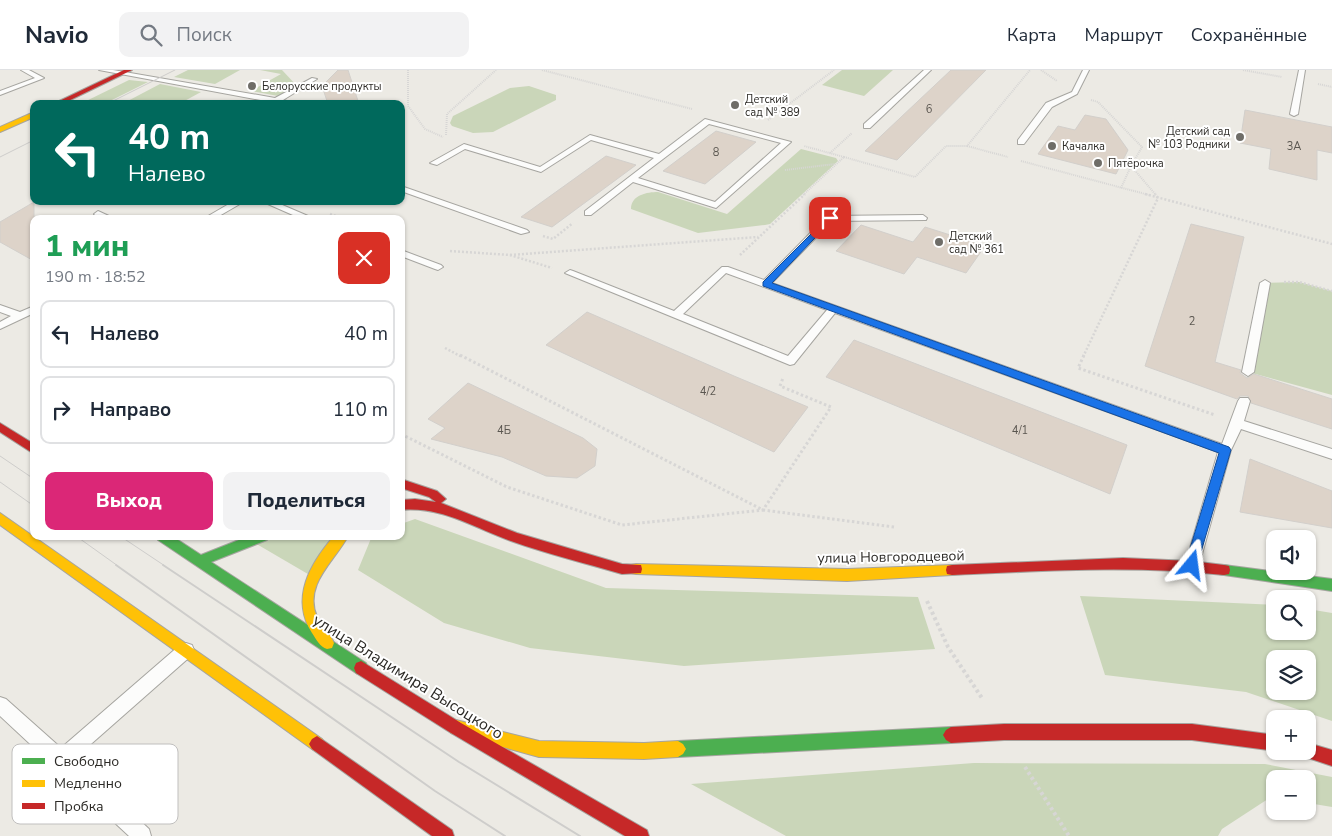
<!DOCTYPE html>
<html lang="ru">
<meta charset="utf-8">
<style>
body{margin:0;font-family:"Nunito Sans",sans-serif;background:#f2f2f3;color:#1f2937;height:100vh;display:flex;flex-direction:column;font-size:19px;white-space:nowrap}
*{box-sizing:border-box;margin:0}
p{font-size:16px;color:#747a83}
.icon{flex:none;width:28px;height:28px;fill:none;stroke:currentColor;stroke-width:2;stroke-linecap:round;stroke-linejoin:round}
.map{position:relative;flex:1;overflow:hidden}
.panel{position:absolute;left:30px;top:145px;width:375px;height:325px;display:flex;flex-direction:column;background:#fff;border-radius:10px;box-shadow:0 1px 4px #0004}
.panel>*{flex:none}
.top-card{position:absolute;left:30px;top:30px;width:375px;height:105px;border-radius:10px;box-shadow:0 1px 4px #0004;background:#00695c;color:#fff;overflow:hidden}
.controls{position:absolute;left:1266px;top:460px;display:grid;gap:10px}
.controls a{display:grid;place-items:center;width:50px;height:50px;border-radius:10px;background:#fff;box-shadow:0 1px 4px #0004;font-size:25px}
.pin{position:absolute;display:grid;place-items:center;width:42px;height:42px;color:#fff;margin:-21px;border-radius:10px;box-shadow:0 2px 8px #0006}
.me{position:absolute;width:55px;margin:-28px;rotate:16deg;stroke-linejoin:round;filter:drop-shadow(0 0 4px #0008)}
.turn{display:flex;align-items:center;gap:18px;height:105px;padding:0 15px;font-size:22px}
.turn .icon{width:65px;height:65px;stroke-width:2.5}
.turn b{display:block;font-size:35px;line-height:42px}
.round{display:grid;place-items:center;flex:none;width:52px;height:52px;border-radius:10px;background:#f2f2f3}
.summary{display:flex;align-items:center;justify-content:space-between;height:85px;padding:0 15px}
h1{font-size:30px;font-weight:800;line-height:38px;color:#1e9e55}
.cta{display:flex;gap:10px;margin-top:auto;padding:10px 15px}
.cta a{flex:1;height:58px;border-radius:10px;background:#db2777;color:#fff;font-size:20px;font-weight:800;line-height:58px;text-align:center}
.cta a+a{background:#f2f2f3;color:#1f2937}
ul{padding:0;list-style:none}
li{display:flex;align-items:center;gap:15px;height:68px;margin:0 10px 8px;padding:0 5px;border:2px solid #e0e1e3;border-radius:10px}
li div{flex:1}
li b{display:block;font-size:19px}
li em{font-style:normal}
header{display:flex;align-items:center;gap:30px;box-sizing:border-box;height:70px;padding:0 25px;background:#fff;border-bottom:1px solid #e0e1e3}
header strong{font-size:24px}
nav{display:flex;gap:28px;margin-inline-start:auto;font-size:18px}
.search{width:350px;height:45px;background:#f2f2f3;display:flex;align-items:center;gap:12px;box-sizing:border-box;padding:0 18px;border-radius:10px;color:#747a83;font-size:19px}
.map>svg:first-child{display:block}
.green{fill:#cad6b9;fill-rule:evenodd}
.building{fill:#ddd3c9;stroke:#d2cfcb}
.lines{fill:none;stroke-linecap:round;stroke-linejoin:round}
.lane-casing{stroke:#a6a5a0;stroke-width:2}
.fast-casing{stroke:#a6a5a0;stroke-width:2}
.slow-casing{stroke:#a6a5a0;stroke-width:2}
.jam-casing{stroke:#a6a5a0;stroke-width:2}
.path-far3{stroke:#d7d6d5;stroke-width:2;stroke-dasharray:1 1;stroke-linecap:butt}
.path-far2{stroke:#d7d6d5;stroke-width:2.5;stroke-dasharray:2 2;stroke-linecap:butt}
.path-far1{stroke:#d7d6d5;stroke-width:3;stroke-dasharray:2.5 2.5;stroke-linecap:butt}
.path{stroke:#d7d6d5;stroke-width:4;stroke-dasharray:3 3;stroke-linecap:butt}
.lane{fill:#fcfcfb;fill-rule:evenodd}
.fast{fill:#4caf50;fill-rule:evenodd}
.slow{fill:#ffc107;fill-rule:evenodd}
.jam{fill:#c62828;fill-rule:evenodd}
.tram-far1{stroke:#cecdcb;stroke-width:1}
.tram{stroke:#cecdcb;stroke-width:2}
.route{fill:#1a73e8;stroke:#114b97}
.poi-dot{fill:#6f6d68;stroke:#fff;stroke-width:2}
.labels{text-anchor:middle;dominant-baseline:central;stroke-width:4;stroke-linejoin:round;paint-order:stroke}
.far-poi-label{font-size:11px;fill:#2c2a26;stroke:#fff;text-anchor:start}
.number-label{font-size:11px;fill:#5a5650}
.street-label{font-size:14px;fill:#2c2a26;stroke:#fff}
.near-street-label{font-size:16px;fill:#2c2a26;stroke:#fff}
.key{fill:#fff;stroke:#c0bfbe;stroke-width:1}
.key-label{font-size:14px;fill:#2c2a26}
</style>
<header>
<strong>Navio</strong>
<div class="search"><svg class="icon" aria-label="search" viewBox="0 0 24 24"><circle cx="10" cy="10" r="6"/><path d="M15 15l6 6"/></svg>Поиск</div>
<nav><a>Карта</a><a>Маршрут</a><a>Сохранённые</a></nav>
</header>
<div class="map">
<svg width="1332" height="766" viewBox="0 0 1332 766">
<rect width="100%" height="100%" fill="#eceae4"/>
<!-- green -->
<g class="green">
<path d="M188 0H240L215 14 174 7Z"/>
<path d="M260 0H282L297 16 278 26 251 21 281 4Z"/>
<path d="M842 0H893L864 26 822 15Z"/>
<path d="M129 10 148 12 104 34H80Z"/>
<path d="M160 14 201 22 179 34H122Z"/>
<path d="M529 16 556 25V30L493 62 473 63 452 56 450 53 453 46 510 18Z"/>
<path d="M801 79 836 88 838 91 770 154 765 155 698 163 631 139C631 125 647 122 658 122L727 144Z"/>
<path d="M1299 212 1332 221V325L1248 302 1265 213Z"/>
<path d="M415 449 606 518 918 527 935 579 684 596 530 578 444 553 358 500 372 466H401V454Z"/>
<path d="M263 466H342L313 507 253 472Z"/>
<path d="M1080 526 1275 535V561H1308V539L1332 543V651L1246 622 1105 605ZM1275 589H1308V621H1275Z"/>
<path d="M974 693 1265 694 1332 707V737L1308 733V709H1275V727H1271L1222 759 1218 766H786L691 714Z"/>
</g>
<!-- building -->
<g class="building">
<path d="M338 0H348L359 34H328L322 16Z"/>
<path d="M951 0H986L897 90 865 81Z"/>
<path d="M1245 40 1332 57V83L1317 80V110L1269 99 1271 79 1240 73Z"/>
<path d="M1085 45 1106 49 1128 80 1116 104 1038 84 1058 56 1075 60Z"/>
<path d="M716 61 756 72 705 114 663 101Z"/>
<path d="M606 86 636 95 552 157 521 147Z"/>
<path d="M34 132V191L0 172V152Z"/>
<path d="M1191 154 1244 167 1215 292 1241 300 1240 303 1247 308 1254 304 1332 329V359L1251 333 1248 326H1240L1237 329 1145 296Z"/>
<path d="M861 155 913 172 925 157 985 176 966 203 917 187 904 204 836 181Z"/>
<path d="M587 242 734 306 808 337 774 382 546 275Z"/>
<path d="M854 270 1127 375 1110 424 826 307Z"/>
<path d="M468 313 583 368 597 379 595 396 577 408 546 406 502 387 431 369 445 358 428 349Z"/>
<path d="M1250 389 1332 421V458L1240 442Z"/>
</g>
<g class="lines">
<!-- lane casing -->
<g class="lane-casing">
<g id="lane">
<path d="M21 0H29L44 8 0 25V21L35 8Z"/>
<path d="M99 0H113L275 28 312 8 317 9 283 30 298 34H282Z"/>
<path d="M924 0H931L870 58H864V54Z"/>
<path d="M1083 0H1089L1077 24 1052 37 1024 74H1018V70L1046 33 1072 22Z"/>
<path d="M1299 0H1305L1298 44 1294 46 1290 44Z"/>
<path d="M705 49 791 72 716 138 633 112 591 145H585V141L654 88 591 70 541 102 465 79 437 95 430 93 464 74 540 97 590 65 659 84ZM709 54 781 73 715 132 638 108Z"/>
<path d="M401 116 527 160 529 162 521 164 401 121Z"/>
<path d="M234 131H245L214 149H203Z"/>
<path d="M261 131H273L315 149H302Z"/>
<path d="M98 141 111 147 112 149C105 149 99 150 94 144Z"/>
<path d="M923 145 927 148 926 150 832 151 772 213 1222 374 1238 331 1240 328H1248L1250 331 1244 351 1332 379V389L1241 359 1231 380 1199 495 1197 499 1192 501 1187 499 1185 495 1218 382 835 243 794 294 790 295 565 203 570 200 573 201 674 241 722 197H728L764 210 827 146ZM726 203 827 240 788 286 683 244Z"/>
<path d="M401 180 441 195 443 197 438 200 435 199 401 186Z"/>
<path d="M1265 210 1270 213 1254 302 1248 306 1242 302 1260 213Z"/>
<path d="M0 235 20 242 34 236V243L0 259V252L11 246 0 242Z"/>
<path d="M186 573 192 575 194 580 192 585 74 689 149 759 151 766H129L0 646V627L6 629 61 678 180 575Z"/>
</g>
</g>
<!-- fast casing -->
<g class="fast-casing">
<g id="fast">
<path d="M156 466H172L201 485 249 466H269L267 470 211 492 366 593 368 598 366 603 361 605 356 603 158 470Z"/>
<path d="M1224 495 1332 509V521L1224 505 1219 504 1218 500 1219 496Z"/>
<path d="M951 657 956 660 959 665 956 670 951 673 678 687 673 684 670 679 673 674 678 671Z"/>
</g>
</g>
<!-- slow casing -->
<g class="slow-casing">
<g id="slow">
<path d="M34 42V47L0 62V57Z"/>
<path d="M0 443 322 669 325 674 322 679 317 682 312 679 0 455Z"/>
<path d="M334 466H348C335 491 303 514 317 547 321 556 330 563 334 573L332 578 327 579C320 577 316 569 312 563 290 528 310 494 334 466Z"/>
<path d="M636 494 847 499 952 495 957 496 958 500 957 504 952 505 847 511 636 504 631 503 630 499 631 495Z"/>
<path d="M456 650 539 671 644 673 678 671 683 674 686 679 683 684 678 687 644 689 539 687 451 663 448 658 451 653Z"/>
</g>
</g>
<!-- jam casing -->
<g class="jam-casing">
<g id="jam">
<path d="M124 0H132L62 34H53Z"/>
<path d="M0 353 34 374V384L0 362Z"/>
<path d="M401 409 437 421 446 429 441 433 517 463 622 494 641 495 642 499 641 503 622 504C585 493 547 484 511 471 474 458 442 436 401 440V430L415 429 436 432 429 427 401 418Z"/>
<path d="M1123 488 1191 491 1224 495 1229 496 1230 500 1229 504 1224 505C1133 495 1043 501 952 505L947 504 946 500 947 496 952 495Z"/>
<path d="M361 591 461 653 647 760 649 766H625L451 663 356 603 354 598 356 593Z"/>
<path d="M1004 654H1192L1275 665V681L1192 670H1004L951 673 946 670 943 665 946 660 951 657Z"/>
<path d="M317 666 452 760 454 766H432L312 679 309 674 312 669Z"/>
<path d="M1308 673 1332 680V696L1302 686 1299 681H1308Z"/>
</g>
</g>
<!-- path-far3 -->
<g class="path-far3">
<path d="M408 0V36L425 59 443 67"/>
<path d="M542 0 692 39"/>
<path d="M1041 0 1057 11"/>
<path d="M1243 0 1282 7"/>
<path d="M1318 14 1332 17"/>
<path d="M1091 30 1098 32 1142 77 1131 96 1156 125"/>
<path d="M768 50 834 0"/>
<path d="M446 65 447 44 496 0"/>
<path d="M967 76 1008 87"/>
<path d="M830 83 852 63"/>
<path d="M844 87 915 107 946 76H967L1030 0"/>
<path d="M1021 91 1149 125"/>
<path d="M785 100 835 94"/>
<path d="M1121 118 1131 96"/>
<path d="M803 125 844 87 804 76"/>
</g>
<!-- path-far2 -->
<g class="path-far2">
<path d="M1145 124 1332 174"/>
<path d="M330 144 344 149"/>
<path d="M543 166 553 169 573 153"/>
<path d="M450 181 510 185 552 198"/>
<path d="M510 185 758 167"/>
<path d="M740 185 805 124"/>
<path d="M1284 212H1299L1332 221"/>
<path d="M445 278 462 287"/>
<path d="M1083 287 1158 128 1155 124"/>
</g>
<!-- path-far1 -->
<g class="path-far1">
<path d="M460 285 763 440 894 457"/>
<path d="M1084 285 1078 298 1215 345"/>
<path d="M401 364 507 417 622 455 763 440 831 337 780 316 783 308"/>
</g>
<!-- path -->
<g class="path">
<path d="M927 531 948 577 982 628"/>
<path d="M1025 697 1069 766"/>
</g>
<!-- lane -->
<use href="#lane" class="lane"/>
<!-- fast -->
<use href="#fast" class="fast"/>
<!-- slow -->
<use href="#slow" class="slow"/>
<!-- jam -->
<use href="#jam" class="jam"/>
<!-- tram-far1 -->
<g class="tram-far1">
<path d="M107 34 175 0"/>
<path d="M0 87 34 70"/>
<path d="M0 386 34 409"/>
<path d="M0 412 34 436"/>
<path d="M76 466 118 496"/>
<path d="M120 466 165 496"/>
</g>
<!-- tram -->
<g class="tram">
<path d="M116 495 435 721 505 766"/>
<path d="M163 495 459 692 580 766"/>
</g>
</g>
<!-- route -->
<path class="route" d="M830 145 834 148 833 149 772 213 1229 377 1231 380 1196 499H1187L1185 495 1219 383 763 216V212Z"/>
<!-- markers -->
<g class="poi-dot">
<circle cx="252" cy="16" r="5"/>
<circle cx="735" cy="35" r="5"/>
<circle cx="1240" cy="67" r="5"/>
<circle cx="1052" cy="76" r="5"/>
<circle cx="1098" cy="93" r="5"/>
<circle cx="939" cy="172" r="5"/>
</g>
<g class="labels">
<!-- far-poi labels -->
<g class="far-poi-label">
<text x="262" y="16">Белорусские продукты</text>
<text x="745" y="29">Детский<tspan x="745" dy="13">сад № 389</tspan></text>
<text x="1230" y="61" text-anchor="end">Детский сад<tspan x="1230" dy="13">№ 103 Родники</tspan></text>
<text x="1062" y="76">Качалка</text>
<text x="1108" y="93">Пятёрочка</text>
<text x="949" y="166">Детский<tspan x="949" dy="13">сад № 361</tspan></text>
</g>
<!-- number labels -->
<g class="number-label">
<text x="929" y="39">6</text>
<text x="1294" y="76">3А</text>
<text x="716" y="82">8</text>
<text x="1192" y="251">2</text>
<text x="708" y="321">4/2</text>
<text x="504" y="360">4Б</text>
<text x="1020" y="360">4/1</text>
</g>
<!-- street labels -->
<g class="street-label">
<text transform="translate(891 487) rotate(-1)">улица Новгородцевой</text>
</g>
<!-- near-street labels -->
<g class="near-street-label">
<text transform="translate(408 607) rotate(32)">улица Владимира Высоцкого</text>
</g>
</g>
<!-- legend -->
<rect x="12" y="674" width="166" height="80" rx="8" class="key"/>
<rect x="22" y="688" width="23" height="6" fill="#4caf50"/>
<rect x="22" y="710" width="23" height="7" fill="#ffc107"/>
<rect x="22" y="733" width="23" height="6" fill="#c62828"/>
<g class="key-label">
<text x="54" y="696">Свободно</text>
<text x="54" y="718">Медленно</text>
<text x="54" y="741">Пробка</text>
</g>
</svg>
<div class="controls">
<a><svg class="icon" aria-label="sound" viewBox="0 0 24 24"><path d="M4 9h4l5-4v14l-5-4H4zM17 9q2 3 0 6"/></svg></a>
<a><svg class="icon" aria-label="search" viewBox="0 0 24 24"><circle cx="10" cy="10" r="6"/><path d="M15 15l6 6"/></svg></a>
<a><svg class="icon" aria-label="layers" viewBox="0 0 24 24"><path d="M12 4l9 5-9 5-9-5zM3 14l9 5 9-5"/></svg></a>
<a>+</a>
<a>−</a>
</div>
<div class="pin" style="left:830px;top:148px;background:#d93025"><svg class="icon" aria-label="arrive" viewBox="0 0 24 24"><path d="M6 21V4h12l-3 4 3 4H6"/></svg></div>
<svg class="me" style="left:1192px;top:495px" viewBox="-20 -20 40 40"><path d="M0-17L14 15 0 8-14 15z" fill="#1a73e8" stroke="#fff" stroke-width="4"/></svg>
<div class="top-card">
<div class="turn"><svg class="icon" aria-label="left" viewBox="0 0 24 24"><path d="M17 20v-9H6M10 6l-5 5 5 5"/></svg><div><b>40 m</b>Налево</div></div>
</div>
<section class="panel">
<div class="summary"><div><h1>1 мин</h1><p>190 m · 18:52</p></div><a class="round" style="background:#d93025;color:#fff"><svg class="icon" aria-label="close" viewBox="0 0 24 24"><path d="M6 6l12 12M18 6L6 18"/></svg></a></div>
<ul>
<li><svg class="icon" aria-label="left" viewBox="0 0 24 24"><path d="M17 20v-9H6M10 6l-5 5 5 5"/></svg><div><b>Налево</b></div><em>40 m</em></li>
<li><svg class="icon" aria-label="right" viewBox="0 0 24 24"><path d="M7 20v-9h11M14 6l5 5-5 5"/></svg><div><b>Направо</b></div><em>110 m</em></li>
</ul>
<div class="cta"><a>Выход</a><a>Поделиться</a></div>
</section>
</div>
